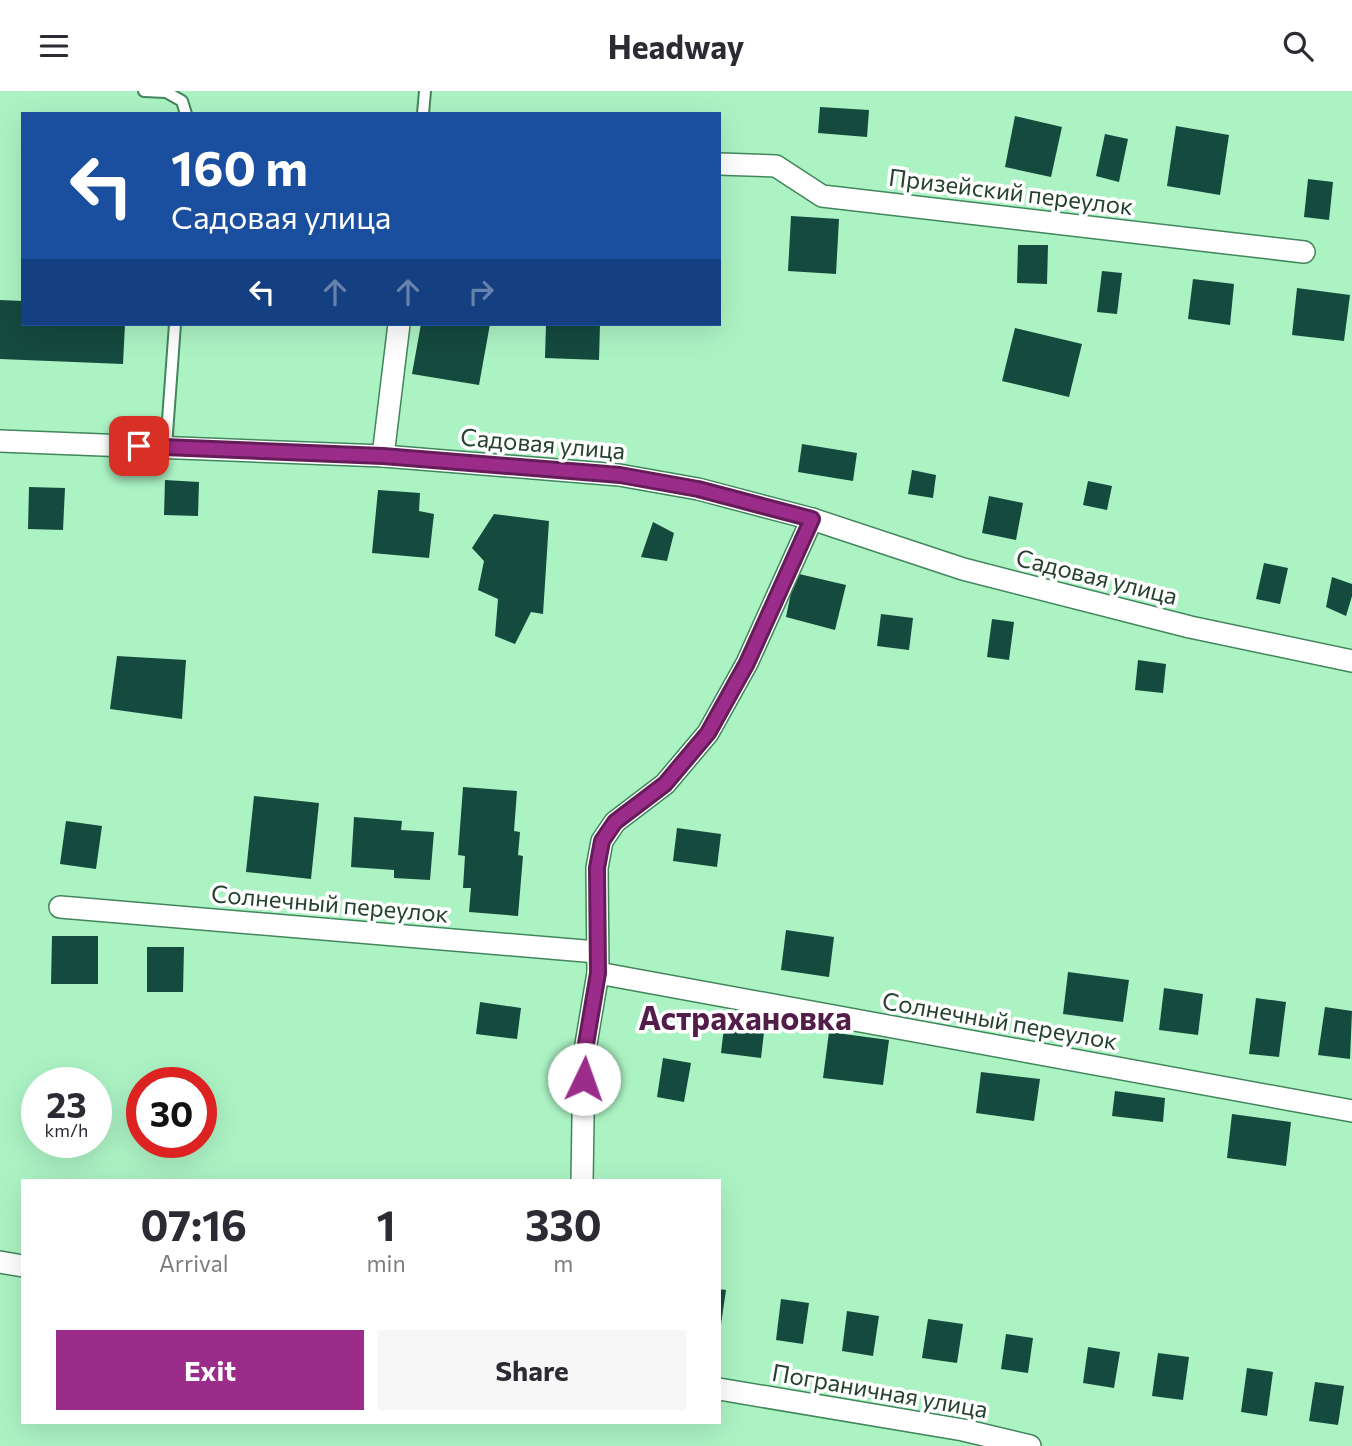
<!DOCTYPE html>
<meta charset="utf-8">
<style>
body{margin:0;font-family:Commissioner,sans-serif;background:#f7f7f7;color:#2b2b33;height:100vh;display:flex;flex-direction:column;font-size:26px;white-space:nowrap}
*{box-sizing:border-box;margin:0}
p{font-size:23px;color:#7c7c81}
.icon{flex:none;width:38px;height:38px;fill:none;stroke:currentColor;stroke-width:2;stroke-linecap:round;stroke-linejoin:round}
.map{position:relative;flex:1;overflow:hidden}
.details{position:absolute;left:21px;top:1088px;width:700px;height:245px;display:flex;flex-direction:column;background:#fff;border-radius:0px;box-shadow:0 7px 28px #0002}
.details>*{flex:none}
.top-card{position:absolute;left:21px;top:21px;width:700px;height:214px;border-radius:0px;box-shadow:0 7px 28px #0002;background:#1a4fa0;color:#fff;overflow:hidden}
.speed{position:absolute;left:21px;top:976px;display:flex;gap:14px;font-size:35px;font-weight:700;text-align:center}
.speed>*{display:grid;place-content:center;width:91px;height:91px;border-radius:50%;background:#fff;box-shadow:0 7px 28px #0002;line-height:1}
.speed small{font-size:18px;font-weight:400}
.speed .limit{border:10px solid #d22;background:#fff;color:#111}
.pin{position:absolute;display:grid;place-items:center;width:60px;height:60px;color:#fff;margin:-30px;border-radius:14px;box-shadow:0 4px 10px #0006}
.me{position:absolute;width:77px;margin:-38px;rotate:3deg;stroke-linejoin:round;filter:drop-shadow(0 0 5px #0008)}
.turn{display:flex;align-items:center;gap:24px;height:147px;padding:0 35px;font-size:32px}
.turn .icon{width:91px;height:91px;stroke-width:2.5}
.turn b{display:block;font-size:49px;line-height:60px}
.lanes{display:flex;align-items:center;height:66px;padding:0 35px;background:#0003;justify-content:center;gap:35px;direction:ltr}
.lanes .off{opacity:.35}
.eta{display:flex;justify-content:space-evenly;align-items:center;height:119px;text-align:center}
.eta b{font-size:42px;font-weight:700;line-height:49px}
.button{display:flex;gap:14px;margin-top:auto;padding:14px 35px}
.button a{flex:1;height:80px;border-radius:0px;background:#9c2c8a;color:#fff;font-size:28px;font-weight:700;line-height:80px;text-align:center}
.button a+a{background:#f7f7f7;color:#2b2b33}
header{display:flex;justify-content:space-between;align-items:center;height:91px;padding:0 35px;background:#fff;font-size:32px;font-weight:700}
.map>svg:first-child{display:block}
.building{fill:#154a3e}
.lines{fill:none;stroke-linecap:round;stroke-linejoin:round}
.service-casing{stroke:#42865c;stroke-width:14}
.minor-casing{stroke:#42865c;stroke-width:24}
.service{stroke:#fff;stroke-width:10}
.minor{stroke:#fff;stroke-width:21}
.route-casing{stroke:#651d5a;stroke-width:18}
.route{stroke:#9c2c8a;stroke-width:12}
.labels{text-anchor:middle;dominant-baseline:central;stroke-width:7;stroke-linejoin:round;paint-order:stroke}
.street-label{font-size:24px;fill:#254230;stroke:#fff}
.district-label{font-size:32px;font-weight:bold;fill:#531d49;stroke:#fff}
</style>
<header><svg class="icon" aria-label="menu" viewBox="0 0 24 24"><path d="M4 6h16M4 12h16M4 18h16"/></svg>Headway<svg class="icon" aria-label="search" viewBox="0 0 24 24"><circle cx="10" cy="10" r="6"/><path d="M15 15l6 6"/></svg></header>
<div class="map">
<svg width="1352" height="1355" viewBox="0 0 1352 1355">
<rect width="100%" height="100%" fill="#acf3c4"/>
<!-- building -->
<g class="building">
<path d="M820 16 869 19 867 46 818 42Z"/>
<path d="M1015 25 1062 36 1051 86 1005 76Z"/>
<path d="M1176 35 1229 44 1220 104 1167 95Z"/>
<path d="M1105 43 1128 48 1119 91 1096 85Z"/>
<path d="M1308 88 1333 91 1329 129 1304 126Z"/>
<path d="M791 125 839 128 836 183 788 180Z"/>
<path d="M1018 154H1048L1047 193 1017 192Z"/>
<path d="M1102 180 1122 182 1117 223 1097 221Z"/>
<path d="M1193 188 1234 193 1230 234 1188 228Z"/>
<path d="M1297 197 1350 204 1344 250 1292 244Z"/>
<path d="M0 209 23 210V233H125L123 273 0 268Z"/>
<path d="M421 233H490L479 294 412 283Z"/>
<path d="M546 233H600L599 269 545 267Z"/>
<path d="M1015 237 1082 253 1069 306 1002 290Z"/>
<path d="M802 353 857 362 853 390 798 381Z"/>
<path d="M912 379 936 384 933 407 908 403Z"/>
<path d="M165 389 199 391 198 425 164 424Z"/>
<path d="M1088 390 1112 395 1107 419 1083 414Z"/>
<path d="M29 396 65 397 63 439 28 438Z"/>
<path d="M378 399 420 402 419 420 434 423 429 467 372 462Z"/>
<path d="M989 405 1023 412 1016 449 982 442Z"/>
<path d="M494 423 549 430 543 523 531 521 515 553 495 545 498 508 478 499 484 470 472 457Z"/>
<path d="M653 431 674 442 667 470 641 466Z"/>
<path d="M1264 472 1288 477 1280 513 1256 508Z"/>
<path d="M795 482 846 494 835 539 786 526Z"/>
<path d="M1332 486 1352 493V505L1346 525 1326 516Z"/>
<path d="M881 523 913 527 909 559 877 555Z"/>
<path d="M992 528 1014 531 1009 569 987 566Z"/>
<path d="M117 565 186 569 182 628 110 618Z"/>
<path d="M1138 569 1166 573 1163 602 1135 599Z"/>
<path d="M463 696 517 700 514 740 520 741 518 764 523 765 518 825 469 821 471 797H463L465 765 458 764Z"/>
<path d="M254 705 319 712 311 788 246 781Z"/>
<path d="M354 726 402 730 401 739 434 741 430 789 394 787V779L351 776Z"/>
<path d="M66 730 102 735 96 778 60 773Z"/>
<path d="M677 737 721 743 717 776 673 770Z"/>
<path d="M786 839 834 846 829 886 781 879Z"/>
<path d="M52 845H98V893H51Z"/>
<path d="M147 856H184L183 901H147Z"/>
<path d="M1068 881 1129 889 1123 931 1063 923Z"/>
<path d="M1164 897 1203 903 1198 944 1159 939Z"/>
<path d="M1256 907 1286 911 1279 966 1249 963Z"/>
<path d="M480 911 521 917 517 948 476 943Z"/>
<path d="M1325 916 1352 920 1350 968 1318 964Z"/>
<path d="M725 928 765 933 761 967 721 962Z"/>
<path d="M829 941 889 949 883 994 823 987Z"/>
<path d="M663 967 691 972 684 1011 657 1006Z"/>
<path d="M981 981 1040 988 1034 1030 976 1022Z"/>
<path d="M1115 1000 1165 1007 1163 1031 1112 1025Z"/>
<path d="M1232 1023 1291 1031 1286 1075 1227 1067Z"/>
<path d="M719 1198 726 1199 721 1233H719Z"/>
<path d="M781 1208 809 1212 803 1253 776 1249Z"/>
<path d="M847 1220 879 1225 873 1265 842 1260Z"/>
<path d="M928 1228 963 1233 957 1272 922 1267Z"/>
<path d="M1006 1243 1033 1247 1028 1282 1001 1278Z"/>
<path d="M1088 1256 1120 1261 1114 1297 1083 1292Z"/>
<path d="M1158 1262 1189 1266 1183 1309 1152 1305Z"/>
<path d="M1247 1277 1273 1281 1267 1325 1241 1321Z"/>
<path d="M1315 1291 1344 1295 1338 1334 1309 1330Z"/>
</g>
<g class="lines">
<!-- service casing -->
<g class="service-casing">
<g id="service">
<path d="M144 0 166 1 182 10 186 23"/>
<path d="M423 23 425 0"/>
<path d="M166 356 175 233"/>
</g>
</g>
<!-- minor casing -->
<g class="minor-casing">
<g id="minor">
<path d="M719 73 776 75 822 105 1304 161"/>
<path d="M0 350 383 365 619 384 698 398 812 428 963 478 1190 536 1352 570"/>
<path d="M383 365 399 233"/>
<path d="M60 816 597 861"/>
<path d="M598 882 1352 1020"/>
<path d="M582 1090 584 965 598 882 597 777 602 750 615 731 665 693 708 642 747 572 812 428"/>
<path d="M0 1171 23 1175"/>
<path d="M719 1298 963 1339 1030 1355"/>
</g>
</g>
<!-- service -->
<use href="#service" class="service"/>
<!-- minor -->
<use href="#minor" class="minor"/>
</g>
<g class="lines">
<!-- route casing -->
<g class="route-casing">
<path id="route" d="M139 355 383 365 620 384 698 398 812 428 747 572 708 642 665 693 615 731 602 750 597 777 598 882 584 965V988"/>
</g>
<!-- route -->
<use href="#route" class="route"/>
</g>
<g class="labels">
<!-- street labels -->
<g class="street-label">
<text transform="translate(1011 100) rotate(7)">Призейский переулок</text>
<text transform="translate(543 352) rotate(5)">Садовая улица</text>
<text transform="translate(1097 485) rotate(14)">Садовая улица</text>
<text transform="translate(330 812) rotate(5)">Солнечный переулок</text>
<text transform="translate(1000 929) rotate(10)">Солнечный переулок</text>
<text transform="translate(880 1299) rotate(10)">Пограничная улица</text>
</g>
<!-- district labels -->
<g class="district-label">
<text x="745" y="926">Астрахановка</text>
</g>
</g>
</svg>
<div class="speed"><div>23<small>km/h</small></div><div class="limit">30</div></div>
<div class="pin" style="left:139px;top:355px;background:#d93025"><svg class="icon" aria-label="arrive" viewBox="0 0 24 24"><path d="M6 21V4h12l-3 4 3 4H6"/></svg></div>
<svg class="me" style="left:584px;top:988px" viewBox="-20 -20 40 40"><circle r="19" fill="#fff"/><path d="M0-13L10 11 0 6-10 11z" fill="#9c2c8a"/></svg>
<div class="top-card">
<div class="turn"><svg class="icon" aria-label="left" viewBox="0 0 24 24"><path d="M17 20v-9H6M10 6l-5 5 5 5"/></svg><div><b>160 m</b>Садовая улица</div></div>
<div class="lanes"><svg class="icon" aria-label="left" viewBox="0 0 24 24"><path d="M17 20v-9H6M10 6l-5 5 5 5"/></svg><svg class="icon off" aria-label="ahead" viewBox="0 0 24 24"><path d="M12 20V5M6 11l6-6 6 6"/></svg><svg class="icon off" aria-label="ahead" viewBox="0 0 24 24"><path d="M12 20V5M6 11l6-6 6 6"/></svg><svg class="icon off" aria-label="right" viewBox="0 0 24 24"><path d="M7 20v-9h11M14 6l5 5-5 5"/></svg></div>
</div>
<section class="details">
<div class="eta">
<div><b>07:16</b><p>Arrival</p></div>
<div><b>1</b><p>min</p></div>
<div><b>330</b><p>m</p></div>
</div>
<div class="button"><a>Exit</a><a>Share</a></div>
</section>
</div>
